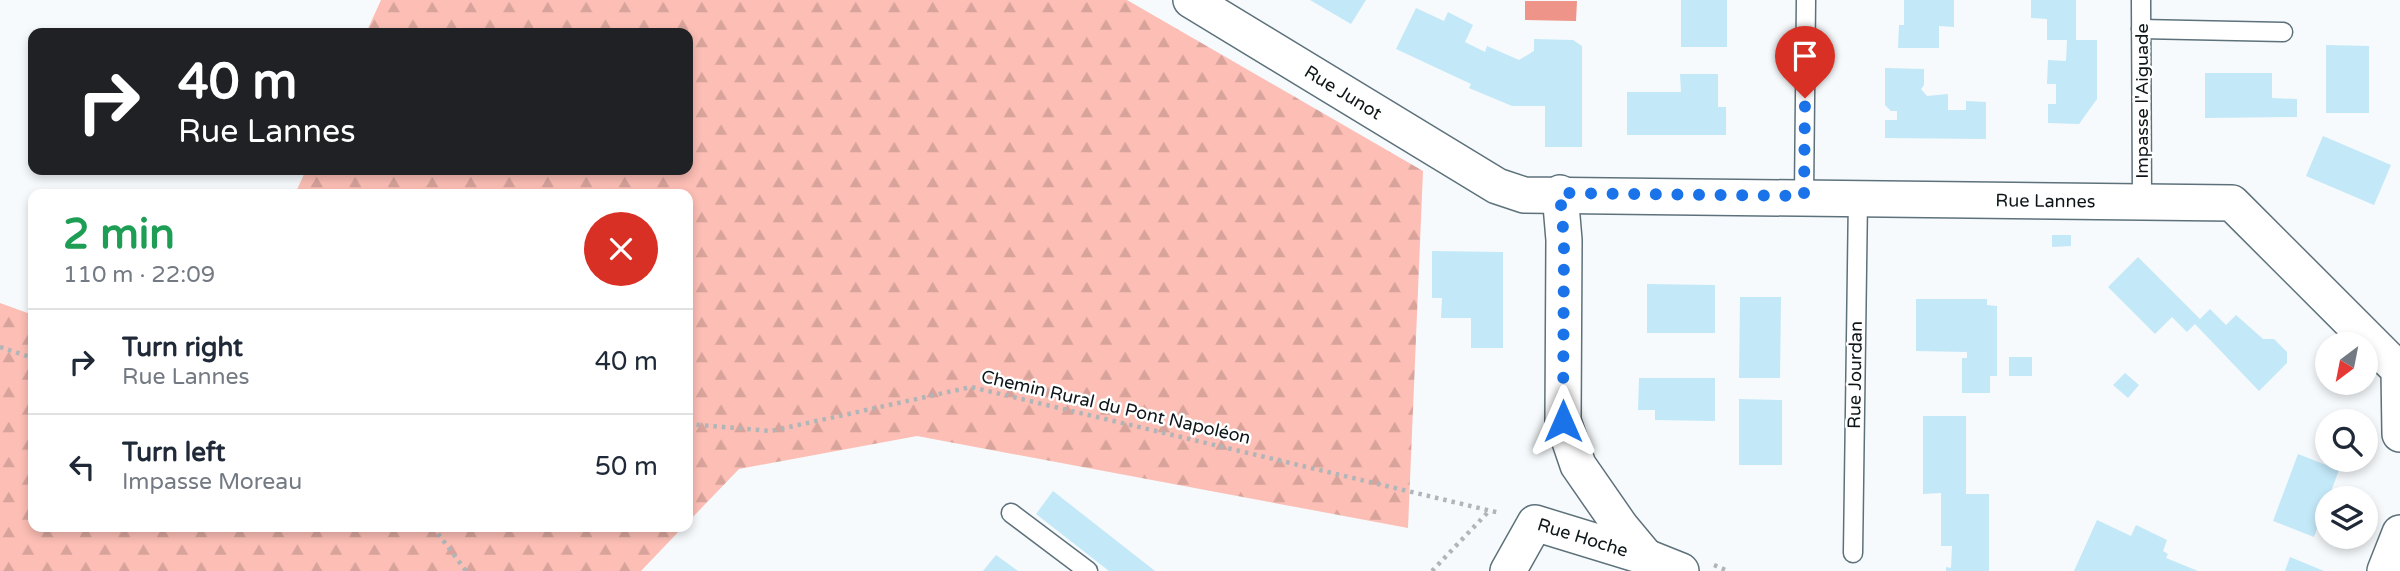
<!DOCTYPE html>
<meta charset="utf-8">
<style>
body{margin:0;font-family:"Varela Round",sans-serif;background:#f2f2f3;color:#1f2937;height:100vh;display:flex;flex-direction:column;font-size:26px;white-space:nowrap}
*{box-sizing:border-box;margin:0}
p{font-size:23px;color:#747a83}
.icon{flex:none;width:38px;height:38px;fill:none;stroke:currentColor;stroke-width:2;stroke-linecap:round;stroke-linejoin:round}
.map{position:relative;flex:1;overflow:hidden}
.sheet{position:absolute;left:28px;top:189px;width:665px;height:343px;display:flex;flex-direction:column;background:#fff;border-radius:14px;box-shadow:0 4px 10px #0003}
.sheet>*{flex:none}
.top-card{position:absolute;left:28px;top:28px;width:665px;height:147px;border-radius:14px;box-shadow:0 4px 10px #0003;background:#202124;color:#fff;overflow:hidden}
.needle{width:46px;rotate:212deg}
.buttons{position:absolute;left:2315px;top:332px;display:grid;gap:14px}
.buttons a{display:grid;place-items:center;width:63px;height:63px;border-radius:50%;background:#fff;box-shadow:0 4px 10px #0003;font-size:35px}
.pin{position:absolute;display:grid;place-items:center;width:60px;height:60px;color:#fff;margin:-72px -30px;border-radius:50% 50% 50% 0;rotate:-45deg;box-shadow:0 0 7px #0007}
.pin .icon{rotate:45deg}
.me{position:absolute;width:77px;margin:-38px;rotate:0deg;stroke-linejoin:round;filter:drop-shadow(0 0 5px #0008)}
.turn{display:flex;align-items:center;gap:24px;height:147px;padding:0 35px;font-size:32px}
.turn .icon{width:91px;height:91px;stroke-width:2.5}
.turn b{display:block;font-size:49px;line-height:60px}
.round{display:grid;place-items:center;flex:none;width:74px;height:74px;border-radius:37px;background:#f2f2f3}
.summary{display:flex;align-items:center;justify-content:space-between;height:119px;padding:0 35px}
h1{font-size:42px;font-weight:700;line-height:52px;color:#1e9e55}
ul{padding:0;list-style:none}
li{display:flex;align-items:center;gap:21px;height:105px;padding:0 35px;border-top:2px solid #e0e1e3}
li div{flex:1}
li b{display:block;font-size:26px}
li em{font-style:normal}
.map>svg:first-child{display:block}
.forest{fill:url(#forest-firs)}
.water{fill:#ee9488}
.building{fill:#c3e8f8}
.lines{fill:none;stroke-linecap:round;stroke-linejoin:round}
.lane-casing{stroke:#5d717b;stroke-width:21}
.street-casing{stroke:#5d717b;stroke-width:38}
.path{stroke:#b0b5b7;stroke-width:4.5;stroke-dasharray:3.5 5;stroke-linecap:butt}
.lane{stroke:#fff;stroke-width:18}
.street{stroke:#fff;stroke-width:35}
.route{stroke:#1a73e8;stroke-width:12;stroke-dasharray:0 21.6}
.labels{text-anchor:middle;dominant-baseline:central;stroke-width:5;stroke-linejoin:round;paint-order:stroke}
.street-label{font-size:18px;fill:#0e1619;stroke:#fff}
</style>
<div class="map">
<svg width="2400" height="571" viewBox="0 0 2400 571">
<defs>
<pattern id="forest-firs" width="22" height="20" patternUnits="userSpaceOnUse" patternTransform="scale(1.75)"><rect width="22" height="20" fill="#fcbeb5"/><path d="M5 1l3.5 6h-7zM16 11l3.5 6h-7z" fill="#d7a39b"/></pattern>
</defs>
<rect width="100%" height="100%" fill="#f6fafc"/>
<!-- forest -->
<g class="forest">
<path d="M381 0H1127L1423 171 1408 528 917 436 739 469 688 522V194H295L306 170H688V33H366Z"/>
<path d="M0 303 33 315V527H683L641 571H0Z"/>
</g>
<!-- water -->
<path class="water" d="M1525 1H1577L1576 21 1525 20Z"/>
<!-- building -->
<g class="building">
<path d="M1310 0H1366L1351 24Z"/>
<rect x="1681" y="0" width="46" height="47"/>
<path d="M1904 0H1954V27L1939 26V48H1898L1899 25H1904Z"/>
<path d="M2031 0H2076V40H2097V99L2079 124 2048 123V104H2056V84H2047L2048 60 2066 61 2067 40H2047V19L2031 18Z"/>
<path d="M1416 8 1444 21 1448 12 1473 25 1465 42 1485 52 1487 46 1519 60 1534 51V39L1573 40 1582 46V147H1545V106H1512L1469 88 1471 84 1396 49Z"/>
<path d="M2326 45 2369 46V113H2326Z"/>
<path d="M1885 68 1924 69V85L1921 89 1927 96 1948 94V110H1966V101L1986 102V139L1885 138V120H1897V111H1891L1885 105Z"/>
<path d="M2205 73H2272V98L2297 99V117L2205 118Z"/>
<path d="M1680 74H1718V107H1726V135H1627V92H1681Z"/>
<path d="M2323 136 2391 165 2374 205 2306 176Z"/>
<path d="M2052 235H2071V246L2052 247Z"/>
<path d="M1432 251 1503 252V348H1471V318H1441L1442 298H1432Z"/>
<path d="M2138 257 2200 319 2210 309 2226 325 2236 315 2263 339H2274L2287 352V363L2259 391 2195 324 2187 332 2172 317 2155 334 2108 287Z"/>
<path d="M1647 284 1715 285V333H1647Z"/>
<path d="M1740 297H1781L1780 378H1739Z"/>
<path d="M1916 299H1987V305L1997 306V376H1990V393H1962V358H1967V352L1916 351Z"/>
<rect x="2009" y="357" width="23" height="19"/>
<path d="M2125 373 2139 385 2128 398 2113 385Z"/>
<path d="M1639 378H1715V421L1655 420V410H1638Z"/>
<path d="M1739 399 1782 400V465H1739Z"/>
<path d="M1923 416H1966V494H1989V571H1946V567L1951 568 1952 546H1941V493L1923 494Z"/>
<path d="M2298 454 2339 470 2314 537 2273 521Z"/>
<path d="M1053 491 1155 571H1109L1036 514Z"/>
<path d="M2097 520 2131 536 2136 525 2167 540 2163 551 2168 554 2166 558 2198 571H2074Z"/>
<path d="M996 555 1018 571H983Z"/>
<path d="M2290 557 2324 571H2285Z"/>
</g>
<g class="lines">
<!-- lane casing -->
<g class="lane-casing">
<g id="lane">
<path d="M2141 0 2142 202"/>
<path d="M2141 29 2283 32"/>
<path d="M1804 196 1806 0"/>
<path d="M1011 513 1088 571"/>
<path d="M1853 553 1858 197"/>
</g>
</g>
<!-- street casing -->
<g class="street-casing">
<g id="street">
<path id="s1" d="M1191 0 1497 186 1524 195 2232 203 2399 370 2400 434"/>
<path d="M1560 193 1564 240 1563 421 1578 465 1621 527 1646 557"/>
<path id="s2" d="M1508 571 1535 523 1646 557 1681 571"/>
<path d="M2385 571 2400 533"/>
</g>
</g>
<!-- path -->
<g class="path">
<path d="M0 347 33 358"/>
<path d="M688 424 771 431 971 387 1500 513"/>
<path d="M433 527 466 571"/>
<path d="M1714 565 1728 571"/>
<path d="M1432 571 1490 510"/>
</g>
<!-- lane -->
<use href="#lane" class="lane"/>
<!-- street -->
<use href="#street" class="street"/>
</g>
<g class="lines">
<!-- route -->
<path class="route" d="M1563 421 1564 240 1560 193 1804 196 1805 98"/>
</g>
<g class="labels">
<!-- street labels -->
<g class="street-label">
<text stroke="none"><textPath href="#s1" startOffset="178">Rue Junot</textPath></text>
<text transform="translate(2142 101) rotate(-90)">Impasse l'Aiguade</text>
<text stroke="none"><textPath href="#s1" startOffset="908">Rue Lannes</textPath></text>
<text transform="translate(1855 375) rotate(-89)">Rue Jourdan</text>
<text transform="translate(1116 407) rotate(13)">Chemin Rural du Pont Napoléon</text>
<text stroke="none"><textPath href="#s2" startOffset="105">Rue Hoche</textPath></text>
</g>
</g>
</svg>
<div class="buttons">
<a><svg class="needle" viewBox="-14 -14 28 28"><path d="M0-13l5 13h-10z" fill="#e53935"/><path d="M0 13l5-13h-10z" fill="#747a83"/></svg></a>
<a><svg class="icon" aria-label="search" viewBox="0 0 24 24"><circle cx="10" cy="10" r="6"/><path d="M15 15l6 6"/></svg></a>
<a><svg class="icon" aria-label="layers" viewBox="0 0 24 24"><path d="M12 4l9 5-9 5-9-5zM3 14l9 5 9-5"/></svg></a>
</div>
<div class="pin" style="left:1805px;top:98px;background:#d93025"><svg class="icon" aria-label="arrive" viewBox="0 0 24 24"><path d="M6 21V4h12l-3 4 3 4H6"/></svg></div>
<svg class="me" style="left:1563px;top:421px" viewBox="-20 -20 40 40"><path d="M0-17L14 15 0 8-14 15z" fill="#1a73e8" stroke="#fff" stroke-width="4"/></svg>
<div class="top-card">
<div class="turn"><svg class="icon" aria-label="right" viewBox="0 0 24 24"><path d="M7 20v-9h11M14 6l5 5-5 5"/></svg><div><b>40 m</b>Rue Lannes</div></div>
</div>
<section class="sheet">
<div class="summary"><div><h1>2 min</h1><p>110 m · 22:09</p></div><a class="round" style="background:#d93025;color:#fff"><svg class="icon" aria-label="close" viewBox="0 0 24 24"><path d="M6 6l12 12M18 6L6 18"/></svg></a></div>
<ul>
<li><svg class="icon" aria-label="right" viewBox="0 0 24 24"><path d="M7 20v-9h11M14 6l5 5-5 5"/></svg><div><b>Turn right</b><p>Rue Lannes</p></div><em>40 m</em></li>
<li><svg class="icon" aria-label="left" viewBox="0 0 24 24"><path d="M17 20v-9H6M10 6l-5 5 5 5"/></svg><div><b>Turn left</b><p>Impasse Moreau</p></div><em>50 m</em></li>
</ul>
</section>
</div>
